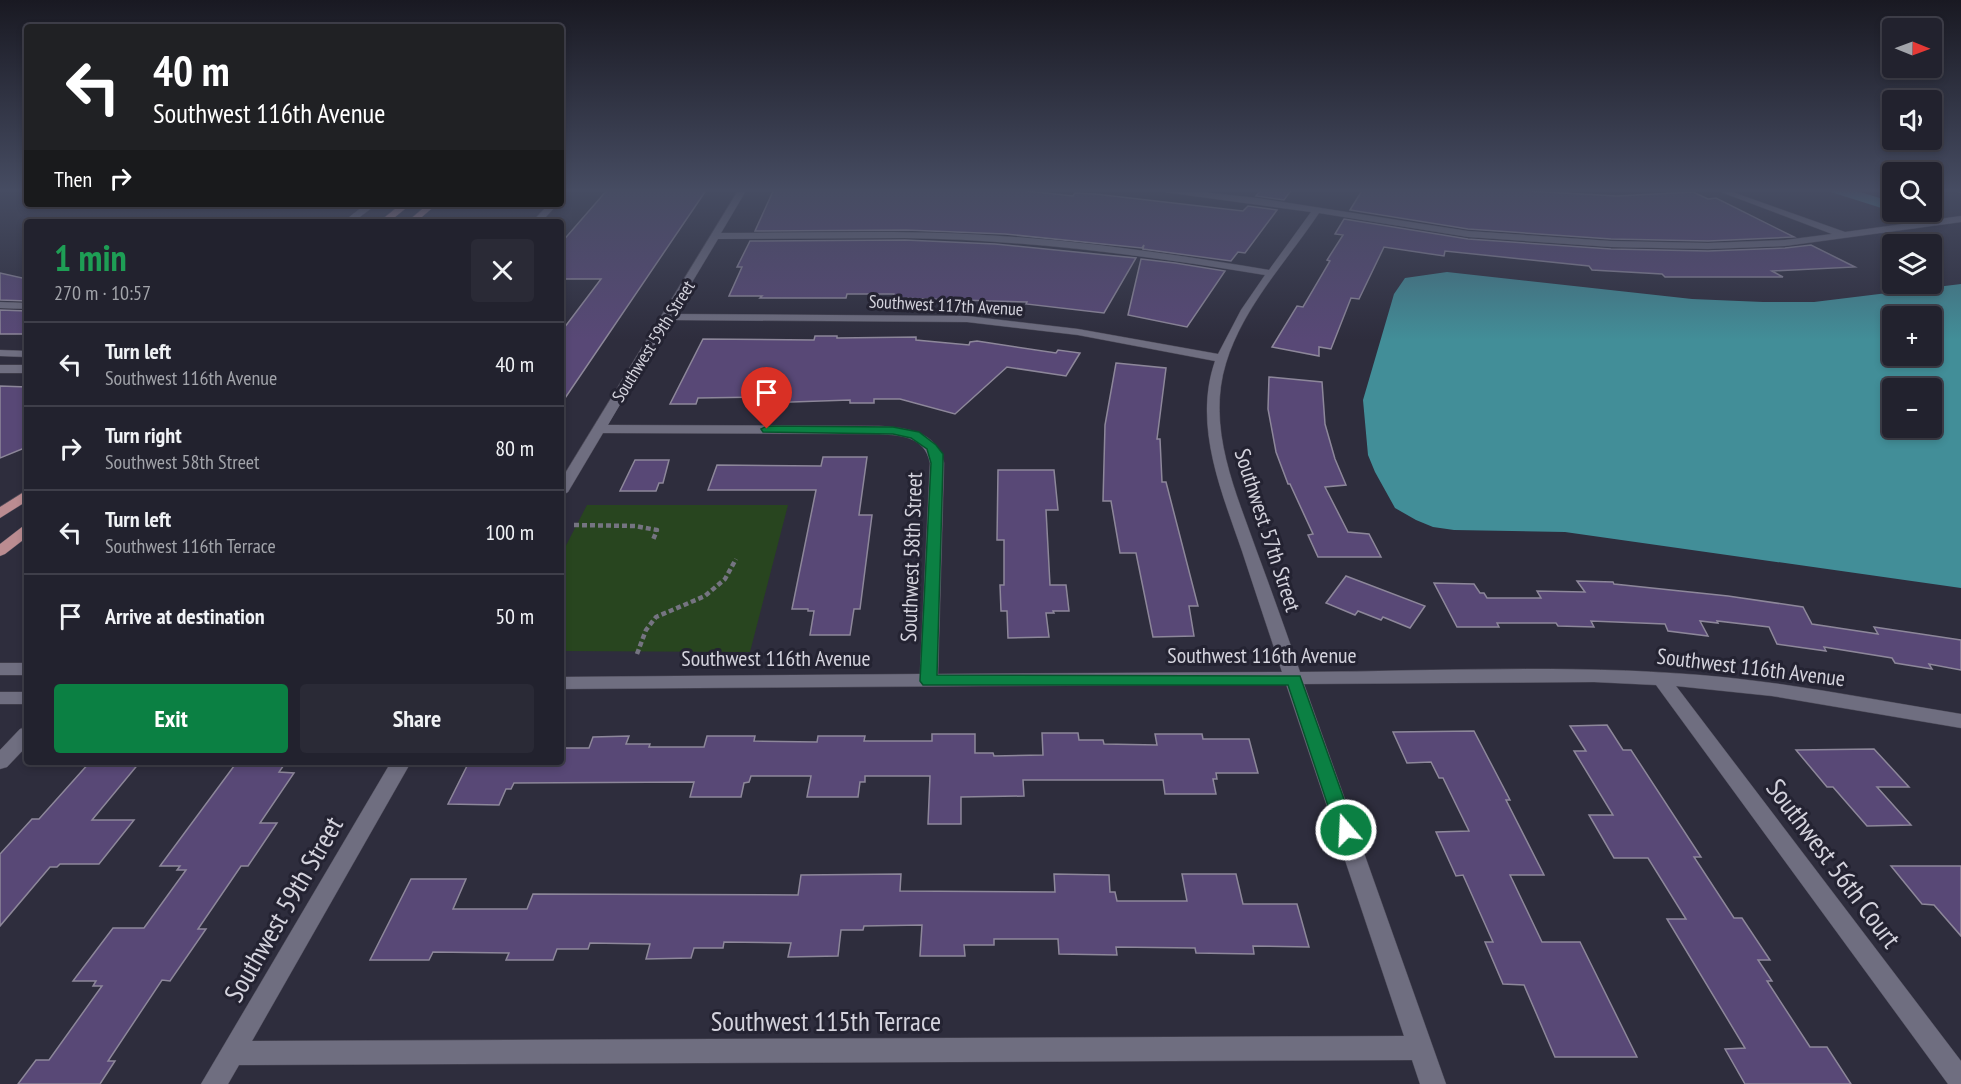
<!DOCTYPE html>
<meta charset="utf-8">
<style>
body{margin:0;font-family:"PT Sans Narrow",sans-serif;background:#2a2a36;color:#f1f3f6;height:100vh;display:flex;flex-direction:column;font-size:22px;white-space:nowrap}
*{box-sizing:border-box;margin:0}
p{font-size:20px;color:#a2a4aa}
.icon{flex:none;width:33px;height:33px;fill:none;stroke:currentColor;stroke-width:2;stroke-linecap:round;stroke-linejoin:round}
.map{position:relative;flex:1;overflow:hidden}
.details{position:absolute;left:24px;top:219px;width:540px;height:546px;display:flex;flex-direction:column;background:#22222e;border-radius:6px;box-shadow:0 3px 9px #0003,0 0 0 2px #3f3f4a}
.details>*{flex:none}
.hud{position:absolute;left:24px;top:24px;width:540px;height:183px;border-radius:6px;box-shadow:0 3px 9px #0003,0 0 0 2px #3f3f4a;background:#202124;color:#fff;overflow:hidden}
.needle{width:39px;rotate:91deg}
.tools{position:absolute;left:1882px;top:18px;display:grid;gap:12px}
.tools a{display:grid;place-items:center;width:60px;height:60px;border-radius:6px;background:#22222e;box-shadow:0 3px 9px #0003,0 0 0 2px #3f3f4a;font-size:30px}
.pin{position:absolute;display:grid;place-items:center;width:51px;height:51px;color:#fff;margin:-62px -26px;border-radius:50% 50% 50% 0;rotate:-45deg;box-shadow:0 0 6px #0007}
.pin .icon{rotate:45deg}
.me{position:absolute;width:66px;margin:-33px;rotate:341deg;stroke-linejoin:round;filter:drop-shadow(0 0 4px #0008)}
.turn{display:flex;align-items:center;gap:21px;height:126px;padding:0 30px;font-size:27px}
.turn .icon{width:78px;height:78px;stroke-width:2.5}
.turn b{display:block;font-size:42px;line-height:51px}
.then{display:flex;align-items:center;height:57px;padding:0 30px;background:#0003;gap:12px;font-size:22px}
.round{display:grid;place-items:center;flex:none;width:63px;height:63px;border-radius:6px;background:#2a2a36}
.head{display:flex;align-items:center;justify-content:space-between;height:102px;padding:0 30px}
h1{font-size:36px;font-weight:700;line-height:45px;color:#1e9e55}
.cta{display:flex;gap:12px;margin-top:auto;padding:12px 30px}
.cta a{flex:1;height:69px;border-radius:6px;background:#0b8043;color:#fff;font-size:24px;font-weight:700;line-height:69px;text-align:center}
.cta a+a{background:#2a2a36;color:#f1f3f6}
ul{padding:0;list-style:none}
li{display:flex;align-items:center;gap:18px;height:84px;padding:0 30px;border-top:2px solid #3f3f4a}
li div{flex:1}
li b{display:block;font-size:22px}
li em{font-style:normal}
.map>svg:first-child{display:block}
.green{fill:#28451f}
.water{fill:#428e98;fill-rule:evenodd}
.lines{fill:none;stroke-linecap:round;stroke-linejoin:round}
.canal{fill:#428e98;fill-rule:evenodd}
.building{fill:#584876;stroke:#8d879a;stroke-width:1.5}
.minor-casing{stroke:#4c4a57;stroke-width:1}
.major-casing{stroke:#4c4a57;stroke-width:1}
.path{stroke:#757481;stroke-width:4.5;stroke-dasharray:5 3;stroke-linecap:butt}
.minor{fill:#6f6e80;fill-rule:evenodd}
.major{fill:#bb8c91;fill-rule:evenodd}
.route{fill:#0b8043;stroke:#07532c;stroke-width:1.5}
.labels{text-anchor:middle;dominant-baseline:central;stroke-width:6;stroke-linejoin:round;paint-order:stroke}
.far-street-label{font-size:18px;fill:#d4d3dd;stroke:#242332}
.street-label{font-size:22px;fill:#d4d3dd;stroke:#242332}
.near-street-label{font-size:27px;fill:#d4d3dd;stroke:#242332}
</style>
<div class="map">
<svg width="1961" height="1084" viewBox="0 0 1961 1084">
<rect width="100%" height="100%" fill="#2e2d3d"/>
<!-- green -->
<path class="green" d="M587 505H788L750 652 561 651V555Z"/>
<!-- water -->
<path class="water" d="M1447 272 1692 299 1763 302H1814L1961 284V588L1565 532 1454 530 1433 527 1416 520 1395 508 1375 472 1368 455 1363 400 1394 294 1405 278ZM1893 316H1932V356H1893ZM1932 388V428H1893V388Z"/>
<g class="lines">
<!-- canal -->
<path class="canal" d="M1829 189H1850L1893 202 1894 212 1831 192Z"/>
</g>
<!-- building -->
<g class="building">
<path d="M608 189H707L561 404V332L601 279H561V243Z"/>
<path d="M774 189H972L1009 191 1010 189 1073 196 1075 193 1095 194 1243 211 1248 206 1277 210 1245 253 1238 252 1231 261 1143 249 1144 245 1142 248 1005 234 906 230 755 231Z"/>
<path d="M1262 189H1292L1284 200 1256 196Z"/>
<path d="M1363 189H1491L1617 196 1693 192 1708 199 1716 198 1794 237 1708 241 1611 239 1468 229 1350 210Z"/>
<path d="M1344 219 1468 239 1611 249 1708 251 1785 248 1811 245 1855 267 1772 271 1783 277H1665L1662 274 1592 270 1589 266 1445 251 1444 256 1384 247 1359 299 1351 298 1331 349 1319 347V356L1272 347 1297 306 1303 307 1330 261 1327 260 1343 235 1335 234Z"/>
<path d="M905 240 995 244 1136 258 1104 313 1026 304 1027 302 894 298V294H847L846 298H760L762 296H729L742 267H737L750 241Z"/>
<path d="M1141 259 1175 263 1225 271 1187 327 1128 315Z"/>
<path d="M0 273 27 279V301L0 300Z"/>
<path d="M0 310 27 311V334H0Z"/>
<path d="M815 336H837V338L916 337V340L969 345 970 342 977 341 1056 353 1058 350 1080 353 1066 376 1007 367 955 414 900 399H874V403H850V400L760 403 761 397 698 398 696 404H670L703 339 814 340Z"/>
<path d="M1116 363 1166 368 1157 439H1160L1162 482H1166L1198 606H1189L1194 636 1153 637 1136 553H1120L1111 501H1103L1105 425Z"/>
<path d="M1269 377 1322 382 1325 424 1335 459 1346 485 1325 487 1348 532 1369 534 1381 557H1318L1308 535 1313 534 1290 484H1288L1276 452 1268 409Z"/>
<path d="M0 386 27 387V447L0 458Z"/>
<path d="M823 457H867L859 515H872L860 609H854L850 635H810L814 611H808V609H792L816 490H708L717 465 821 466Z"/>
<path d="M635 460H669L663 483H659L656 491H620Z"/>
<path d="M998 470H1054L1058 510H1046L1050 585H1066L1069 611H1053L1054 613H1046L1049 637 1008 638 1007 611H1001L1000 585H1004V540H997Z"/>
<path d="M1346 576 1425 606 1410 628 1383 617 1381 620 1358 611 1355 615 1326 603Z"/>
<path d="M1577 581 1613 582 1614 584 1728 596 1803 607 1812 624 1878 634 1874 627 1961 640V670L1929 664 1932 669 1895 663 1892 658 1824 647 1826 651 1777 644 1769 627 1717 621 1718 623 1700 621 1708 636 1668 631 1665 624 1591 621 1594 627 1558 626 1556 623H1497L1499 627H1457L1434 583 1474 584 1480 593H1484L1487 598H1541L1537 591 1585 592Z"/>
<path d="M1607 725 1623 750H1631L1701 857H1694L1734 918H1742L1770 960H1758L1772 981H1767L1810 1047H1827L1851 1084H1745L1725 1049 1745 1048 1667 919H1686L1648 858H1614L1589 815H1613L1574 751H1586L1570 726Z"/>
<path d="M1474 731 1510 800H1506L1544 875H1510L1542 942H1580L1637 1057H1555L1524 985 1503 984 1485 942H1493L1463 875 1456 876 1436 832 1469 831 1443 778H1439L1431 762 1407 763 1393 732Z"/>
<path d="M1042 733H1078L1079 740H1103L1104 744 1157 745 1155 734H1202L1203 739H1249L1258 773H1216L1217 779H1213L1216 794H1165L1163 780H1023L1024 796 961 797V824H928L930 776H865V782H860L858 797H807L811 776H751L749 782 744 783 741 797H690L694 782 514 783 511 789H506L499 805 448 804 469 762H561V748H589L593 737 629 736 626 744H650L649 747H704L707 736H755L754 741 817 742 818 736H865L864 741H932V734H975V753H993L994 756 1043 755Z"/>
<path d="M1874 749 1909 787H1877L1911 825 1867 826 1833 787H1827L1796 750Z"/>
<path d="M90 762H140L92 820H134L99 864H60L57 867H50L0 926V854L32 819H39Z"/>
<path d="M237 762H286L279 772 294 773 260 823H277L248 866H241L198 929H206L170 981 162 980 108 1061H115L100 1084H18L36 1060H49L102 986H93L96 981H73L113 928H144L186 870H177L180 866H160Z"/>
<path d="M1891 866H1961V936L1934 905 1922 904Z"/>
<path d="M901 874 900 891 1055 892 1054 874 1109 875 1110 892H1115L1117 901H1187L1182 874H1236L1243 904H1297L1309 947 1253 946 1254 954 1196 953 1195 948 1116 947 1117 955 1059 954 1058 939H994V945H964L965 956H920L922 925 864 926 863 930H841L838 956 788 957 791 943 724 942 723 948H694L691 958 646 959 650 944 590 943 588 949H557L553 960H506L509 953 433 952 429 960H370L411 879H466L453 909H527L533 894 798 895 801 875Z"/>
</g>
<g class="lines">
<!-- minor casing -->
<g class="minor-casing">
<g id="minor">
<path d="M739 189H747L721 233C803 233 885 230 967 234 1068 239 1169 253 1269 270L1311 212 1157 191 1153 189H1175L1257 198 1468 231 1611 241 1708 243 1785 240 1832 234 1713 189H1724L1845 232 1961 216V222L1785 246 1708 249 1611 247 1468 237 1319 213C1287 261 1243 307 1226 363 1206 428 1236 492 1257 552 1272 592 1286 632 1300 672 1433 671 1568 664 1700 675 1787 682 1874 700 1961 714V728L1772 696 1676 686 1961 1061V1084H1948L1656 685 1594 682 1304 684 1446 1084H1420L1412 1060 239 1065 228 1084H201L391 762H411L252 1041 1404 1036 1286 684 561 689V677L920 674 930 463C925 437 902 435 879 434L603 433 568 492 561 496V480ZM905 238C1026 240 1145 255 1265 275L1241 310 1218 354 1078 329 967 316 673 314 718 239ZM670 320 967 322 1078 335 1215 361C1193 425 1221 490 1242 551 1255 591 1269 632 1282 672L938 674 944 463C937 431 907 428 879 426L608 425Z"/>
<path d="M1953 189H1961V193L1954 191Z"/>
<path d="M316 204H377L353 222H343L362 207H320Z"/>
<path d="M549 204H558L541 222H532Z"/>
<path d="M0 302 27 303V309L0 308Z"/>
<path d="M0 350 27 351V357L0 356Z"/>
<rect x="0" y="365" width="27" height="8"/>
<rect x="0" y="663" width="27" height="12"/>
<rect x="0" y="692" width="27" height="12"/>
<path d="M27 727V746L7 767 0 769V750L20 729Z"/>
</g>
</g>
<!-- major casing -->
<g class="major-casing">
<g id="major">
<path d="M401 204H411L389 222H379Z"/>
<path d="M428 204H437L416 222H407Z"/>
<path d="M27 490V501L0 518V507Z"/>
<path d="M27 526V537L5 554 0 556V544L22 527Z"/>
</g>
</g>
<!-- path -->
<g class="path">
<path d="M574 525 635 526 657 530 653 540"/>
<path d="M637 654 646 630 656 617 705 596 725 579 736 559"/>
</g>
<!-- minor -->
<use href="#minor" class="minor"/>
<!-- major -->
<use href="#major" class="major"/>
</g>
<!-- sky -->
<linearGradient id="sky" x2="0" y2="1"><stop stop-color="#191922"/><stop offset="0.56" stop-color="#464c62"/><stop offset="1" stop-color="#464c62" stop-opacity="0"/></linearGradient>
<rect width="1961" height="340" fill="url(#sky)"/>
<!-- route -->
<path class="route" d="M767 426 893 427 919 432 936 445 943 454V463L937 675 1300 676 1355 830 1352 835 1346 837 1339 835 1336 830 1288 685H923L920 681 931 463 927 449 911 438 893 434 763 432 761 429Z"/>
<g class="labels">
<!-- far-street labels -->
<g class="far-street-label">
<text transform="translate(946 305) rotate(3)">Southwest 117th Avenue</text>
<text transform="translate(653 341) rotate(-58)">Southwest 59th Street</text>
</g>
<!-- street labels -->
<g class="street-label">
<text transform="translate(1268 530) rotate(72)">Southwest 57th Street</text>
<text transform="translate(911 557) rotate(-88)">Southwest 58th Street</text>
<text x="1262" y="655">Southwest 116th Avenue</text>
<text x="776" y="658">Southwest 116th Avenue</text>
<text transform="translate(1751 667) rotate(7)">Southwest 116th Avenue</text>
</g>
<!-- near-street labels -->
<g class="near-street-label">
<text transform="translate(1834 863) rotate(53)">Southwest 56th Court</text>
<text transform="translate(283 909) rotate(-60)">Southwest 59th Street</text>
<text x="826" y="1021">Southwest 115th Terrace</text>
</g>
</g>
</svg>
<div class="tools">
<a><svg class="needle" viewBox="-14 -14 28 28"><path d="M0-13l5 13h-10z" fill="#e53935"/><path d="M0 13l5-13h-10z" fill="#a2a4aa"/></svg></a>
<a><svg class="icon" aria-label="sound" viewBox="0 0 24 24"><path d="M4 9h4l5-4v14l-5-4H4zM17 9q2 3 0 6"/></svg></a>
<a><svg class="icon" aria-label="search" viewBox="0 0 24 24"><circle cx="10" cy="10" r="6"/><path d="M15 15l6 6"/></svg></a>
<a><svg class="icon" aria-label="layers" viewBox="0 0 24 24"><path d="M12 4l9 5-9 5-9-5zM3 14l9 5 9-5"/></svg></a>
<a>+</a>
<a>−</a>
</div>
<div class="pin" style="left:767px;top:429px;background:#d93025"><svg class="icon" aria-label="arrive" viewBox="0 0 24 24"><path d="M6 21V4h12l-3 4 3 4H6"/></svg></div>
<svg class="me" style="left:1346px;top:830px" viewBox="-20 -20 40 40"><circle r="17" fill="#0b8043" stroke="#fff" stroke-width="3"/><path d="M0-11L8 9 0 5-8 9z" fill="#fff"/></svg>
<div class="hud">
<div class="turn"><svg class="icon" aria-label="left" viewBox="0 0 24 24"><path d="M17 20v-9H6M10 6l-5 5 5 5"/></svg><div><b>40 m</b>Southwest 116th Avenue</div></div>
<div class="then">Then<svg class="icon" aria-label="right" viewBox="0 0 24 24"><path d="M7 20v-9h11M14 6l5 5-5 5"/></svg></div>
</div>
<section class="details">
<div class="head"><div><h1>1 min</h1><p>270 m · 10:57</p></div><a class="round"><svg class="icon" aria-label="close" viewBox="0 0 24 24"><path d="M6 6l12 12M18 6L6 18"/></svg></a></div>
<ul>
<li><svg class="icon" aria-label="left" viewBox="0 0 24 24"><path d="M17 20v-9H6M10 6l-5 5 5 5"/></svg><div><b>Turn left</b><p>Southwest 116th Avenue</p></div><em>40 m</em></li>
<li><svg class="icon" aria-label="right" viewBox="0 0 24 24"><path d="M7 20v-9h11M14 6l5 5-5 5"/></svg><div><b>Turn right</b><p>Southwest 58th Street</p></div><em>80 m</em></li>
<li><svg class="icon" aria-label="left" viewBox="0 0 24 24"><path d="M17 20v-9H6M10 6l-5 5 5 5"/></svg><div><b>Turn left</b><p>Southwest 116th Terrace</p></div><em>100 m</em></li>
<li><svg class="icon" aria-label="arrive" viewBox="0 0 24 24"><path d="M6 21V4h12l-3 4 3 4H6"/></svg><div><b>Arrive at destination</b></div><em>50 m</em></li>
</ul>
<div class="cta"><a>Exit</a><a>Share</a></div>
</section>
</div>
